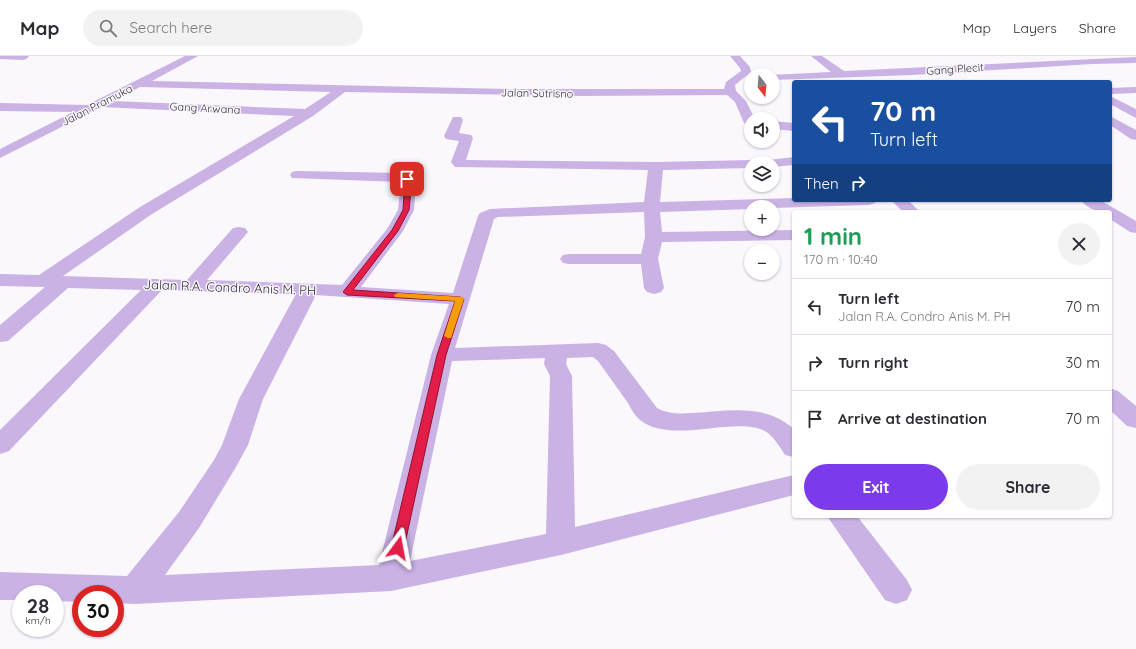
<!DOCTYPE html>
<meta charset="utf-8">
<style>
body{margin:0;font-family:Quicksand,sans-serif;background:#f2f2f3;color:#2b2b33;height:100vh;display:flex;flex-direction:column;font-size:15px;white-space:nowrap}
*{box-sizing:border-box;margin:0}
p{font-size:13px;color:#7c7c81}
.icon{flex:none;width:22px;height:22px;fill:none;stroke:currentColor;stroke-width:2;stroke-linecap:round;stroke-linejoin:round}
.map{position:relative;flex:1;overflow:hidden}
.side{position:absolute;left:792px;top:154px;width:320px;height:308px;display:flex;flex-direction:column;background:#fff;border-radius:4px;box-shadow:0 1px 3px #0004}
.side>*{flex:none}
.guide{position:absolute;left:792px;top:24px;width:320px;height:122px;border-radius:4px;box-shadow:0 1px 3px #0004;background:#1a4fa0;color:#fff;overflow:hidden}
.needle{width:26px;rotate:164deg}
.controls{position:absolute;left:744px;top:12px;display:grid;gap:8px}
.controls a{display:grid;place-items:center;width:36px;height:36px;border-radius:50%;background:#fff;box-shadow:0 1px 3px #0004;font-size:20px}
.speed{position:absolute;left:12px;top:529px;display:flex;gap:8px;font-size:20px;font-weight:700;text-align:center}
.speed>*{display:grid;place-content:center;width:52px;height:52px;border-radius:50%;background:#fff;box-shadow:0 1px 3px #0004;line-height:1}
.speed small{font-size:10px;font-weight:400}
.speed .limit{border:6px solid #d22;background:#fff;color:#111}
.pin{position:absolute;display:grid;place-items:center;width:34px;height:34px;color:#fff;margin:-17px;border-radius:8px;box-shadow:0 2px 6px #0006}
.me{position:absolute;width:44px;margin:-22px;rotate:13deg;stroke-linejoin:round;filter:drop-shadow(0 0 3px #0008)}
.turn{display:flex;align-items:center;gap:14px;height:84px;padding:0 12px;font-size:18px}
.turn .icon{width:52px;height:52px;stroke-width:2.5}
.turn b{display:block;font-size:28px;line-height:34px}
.then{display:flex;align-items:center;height:38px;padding:0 12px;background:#0003;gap:8px;font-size:15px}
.round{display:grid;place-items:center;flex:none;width:42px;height:42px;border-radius:21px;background:#f2f2f3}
.overview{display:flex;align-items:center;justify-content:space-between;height:68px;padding:0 12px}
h1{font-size:24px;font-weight:700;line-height:30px;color:#1e9e55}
.primary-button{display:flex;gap:8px;margin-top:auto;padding:8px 12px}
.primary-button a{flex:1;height:46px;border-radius:24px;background:#7c3aed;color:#fff;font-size:16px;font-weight:700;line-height:46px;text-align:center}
.primary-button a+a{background:#f2f2f3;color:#2b2b33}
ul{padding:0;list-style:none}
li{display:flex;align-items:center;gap:12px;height:56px;padding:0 12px;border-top:1px solid #e1e1e2}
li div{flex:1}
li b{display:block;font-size:15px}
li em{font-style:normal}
header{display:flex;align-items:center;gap:24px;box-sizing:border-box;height:56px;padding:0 20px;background:#fff;border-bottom:1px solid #e1e1e2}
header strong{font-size:19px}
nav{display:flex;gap:22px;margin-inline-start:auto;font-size:14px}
.search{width:280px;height:36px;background:#f2f2f3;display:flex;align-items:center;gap:10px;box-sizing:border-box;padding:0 14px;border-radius:22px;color:#7c7c81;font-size:15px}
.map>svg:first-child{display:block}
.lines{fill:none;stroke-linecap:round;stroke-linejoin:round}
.street{fill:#cab2e5;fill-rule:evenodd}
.route{fill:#e11d48;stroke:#92132f}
.slow{fill:#f59e0b}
.labels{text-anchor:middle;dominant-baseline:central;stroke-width:3;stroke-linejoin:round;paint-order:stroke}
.far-street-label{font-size:11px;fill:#333035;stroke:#faf8fd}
.street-label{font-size:13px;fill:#333035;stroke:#faf8fd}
</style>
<header>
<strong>Map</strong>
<div class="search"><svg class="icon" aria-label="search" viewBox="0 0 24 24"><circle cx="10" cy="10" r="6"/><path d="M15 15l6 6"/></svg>Search here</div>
<nav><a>Map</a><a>Layers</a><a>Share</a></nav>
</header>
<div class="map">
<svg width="1136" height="593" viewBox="0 0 1136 593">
<rect width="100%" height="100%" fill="#faf8fd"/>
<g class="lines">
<!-- street -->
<g class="street">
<path d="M0 0H28L29 1 24 4 0 3Z"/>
<path d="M185 0H198L152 25 508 33H724L726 26 741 15 740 12 730 0H740L750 11 751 16 735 29 736 35 746 45 755 63H751V70L744 67 735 46 727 39 582 40 345 36 313 60 152 158 63 220 187 224 233 172 239 171 245 172 248 176 207 224 342 229 387 173 398 154 401 126 292 122 290 119 292 116 297 115 402 117 412 120 416 125 414 154 403 175 361 231 453 237 478 160 480 157 490 153 644 146 648 114 455 111 451 106 459 85 446 83 444 80 453 61H461L463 64 459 77 471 79 473 82 466 104 656 106 751 104 756 105 757 107H751V112L663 114 660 146 794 142V144H877L875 147 869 149 773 152 751 151V153L660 156 662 176 794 174V184L662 186 658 203 664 232 661 236 654 238 647 236 644 232 641 208H569L563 207 560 203 563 199 569 198H641L645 181 644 156 498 161 494 163 455 292 598 287 606 289 614 295 657 352C668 358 680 358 693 357 729 355 765 347 794 373V401L785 399C780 391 775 383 768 377 740 357 672 390 640 364 635 360 631 353 628 347 618 333 608 319 598 305L593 301 567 302 566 308 572 320 575 471 794 419V439L561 499 391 535 135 548 115 547V538H81V546L55 545V538H21V544H0V516L127 520 179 456 214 404 222 389 239 343 296 238 162 234 9 395 0 398V374L141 234 68 232 8 285 0 286V269L45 231 0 230V218L39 219 140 151 294 60 101 51 0 102V93L73 56 0 55V47L87 49ZM140 31 331 36 305 53 113 45ZM316 239 449 248 431 299 379 509 165 519 199 472 236 411 248 389 263 343ZM545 302 544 308 550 320 546 478 410 505 452 305Z"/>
<path d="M811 0H822L844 15 1136 1V7L1092 8 912 19 773 24V19H769L831 16Z"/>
<path d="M1136 31V37L1110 38V32Z"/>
<path d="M1110 40 1136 53V62L1110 48Z"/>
<path d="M1110 60 1136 74V84L1131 83 1110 69Z"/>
<path d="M773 65 794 67V75L773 73Z"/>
<path d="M794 101V109L773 111V107H766L768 104Z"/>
<path d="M891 144H908L920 156H903Z"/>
<path d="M1081 144H1100L1136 165V177L1130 176 1110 163V156C1099 156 1088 154 1081 144Z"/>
<path d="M1110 332 1118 335 1136 350V372L1127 370 1110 354Z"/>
<path d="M827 460H857L907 524 912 534 907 544 896 548 885 544Z"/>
</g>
</g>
<!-- route -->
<path class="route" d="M405 121H410L412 125 409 154 398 175 353 234 460 241 464 243 446 299 404 492 402 496 398 498 393 496 391 492 437 299 455 245 347 239 343 236 392 174 403 154Z"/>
<!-- slow -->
<path class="slow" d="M398 237 463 241 464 243 451 282H448L444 280 455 245 395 241 394 239Z"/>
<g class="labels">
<!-- far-street labels -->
<g class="far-street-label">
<text transform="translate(955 13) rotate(-4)">Gang Plecit</text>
<text transform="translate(537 37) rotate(1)">Jalan Sutrisno</text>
<text transform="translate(97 49) rotate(-27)">Jalan Pramuka</text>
<text transform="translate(205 52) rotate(3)">Gang Arwana</text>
</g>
<!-- street labels -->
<g class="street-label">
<text transform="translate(230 231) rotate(2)">Jalan R.A. Condro Anis M. PH</text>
</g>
</g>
</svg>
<div class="controls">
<a><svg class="needle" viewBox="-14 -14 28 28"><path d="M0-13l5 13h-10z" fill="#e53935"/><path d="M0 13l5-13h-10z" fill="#7c7c81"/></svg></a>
<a><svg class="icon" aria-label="sound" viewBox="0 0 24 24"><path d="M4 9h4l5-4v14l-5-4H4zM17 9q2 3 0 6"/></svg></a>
<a><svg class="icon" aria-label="layers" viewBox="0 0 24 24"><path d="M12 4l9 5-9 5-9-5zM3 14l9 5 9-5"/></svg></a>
<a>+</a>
<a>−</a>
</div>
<div class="speed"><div>28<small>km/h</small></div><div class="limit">30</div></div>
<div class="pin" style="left:407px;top:123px;background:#d93025"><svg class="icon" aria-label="arrive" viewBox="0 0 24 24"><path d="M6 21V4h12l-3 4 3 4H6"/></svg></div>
<svg class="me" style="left:398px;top:492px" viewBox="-20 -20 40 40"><path d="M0-17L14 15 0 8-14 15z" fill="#e11d48" stroke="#fff" stroke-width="4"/></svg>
<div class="guide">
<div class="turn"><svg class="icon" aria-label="left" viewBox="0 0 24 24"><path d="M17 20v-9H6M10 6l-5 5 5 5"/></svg><div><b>70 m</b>Turn left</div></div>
<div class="then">Then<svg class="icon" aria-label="right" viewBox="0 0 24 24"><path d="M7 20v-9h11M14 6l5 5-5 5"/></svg></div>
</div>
<section class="side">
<div class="overview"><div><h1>1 min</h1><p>170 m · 10:40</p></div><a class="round"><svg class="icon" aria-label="close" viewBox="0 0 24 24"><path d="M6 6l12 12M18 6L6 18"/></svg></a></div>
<ul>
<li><svg class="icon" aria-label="left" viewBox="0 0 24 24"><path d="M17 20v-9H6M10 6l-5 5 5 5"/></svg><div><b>Turn left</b><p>Jalan R.A. Condro Anis M. PH</p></div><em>70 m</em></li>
<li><svg class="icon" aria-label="right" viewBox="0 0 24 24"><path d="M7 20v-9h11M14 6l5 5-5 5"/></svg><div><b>Turn right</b></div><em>30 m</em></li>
<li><svg class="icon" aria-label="arrive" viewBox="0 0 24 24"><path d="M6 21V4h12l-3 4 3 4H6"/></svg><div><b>Arrive at destination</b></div><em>70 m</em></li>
</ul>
<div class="primary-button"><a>Exit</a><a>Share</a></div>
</section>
</div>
